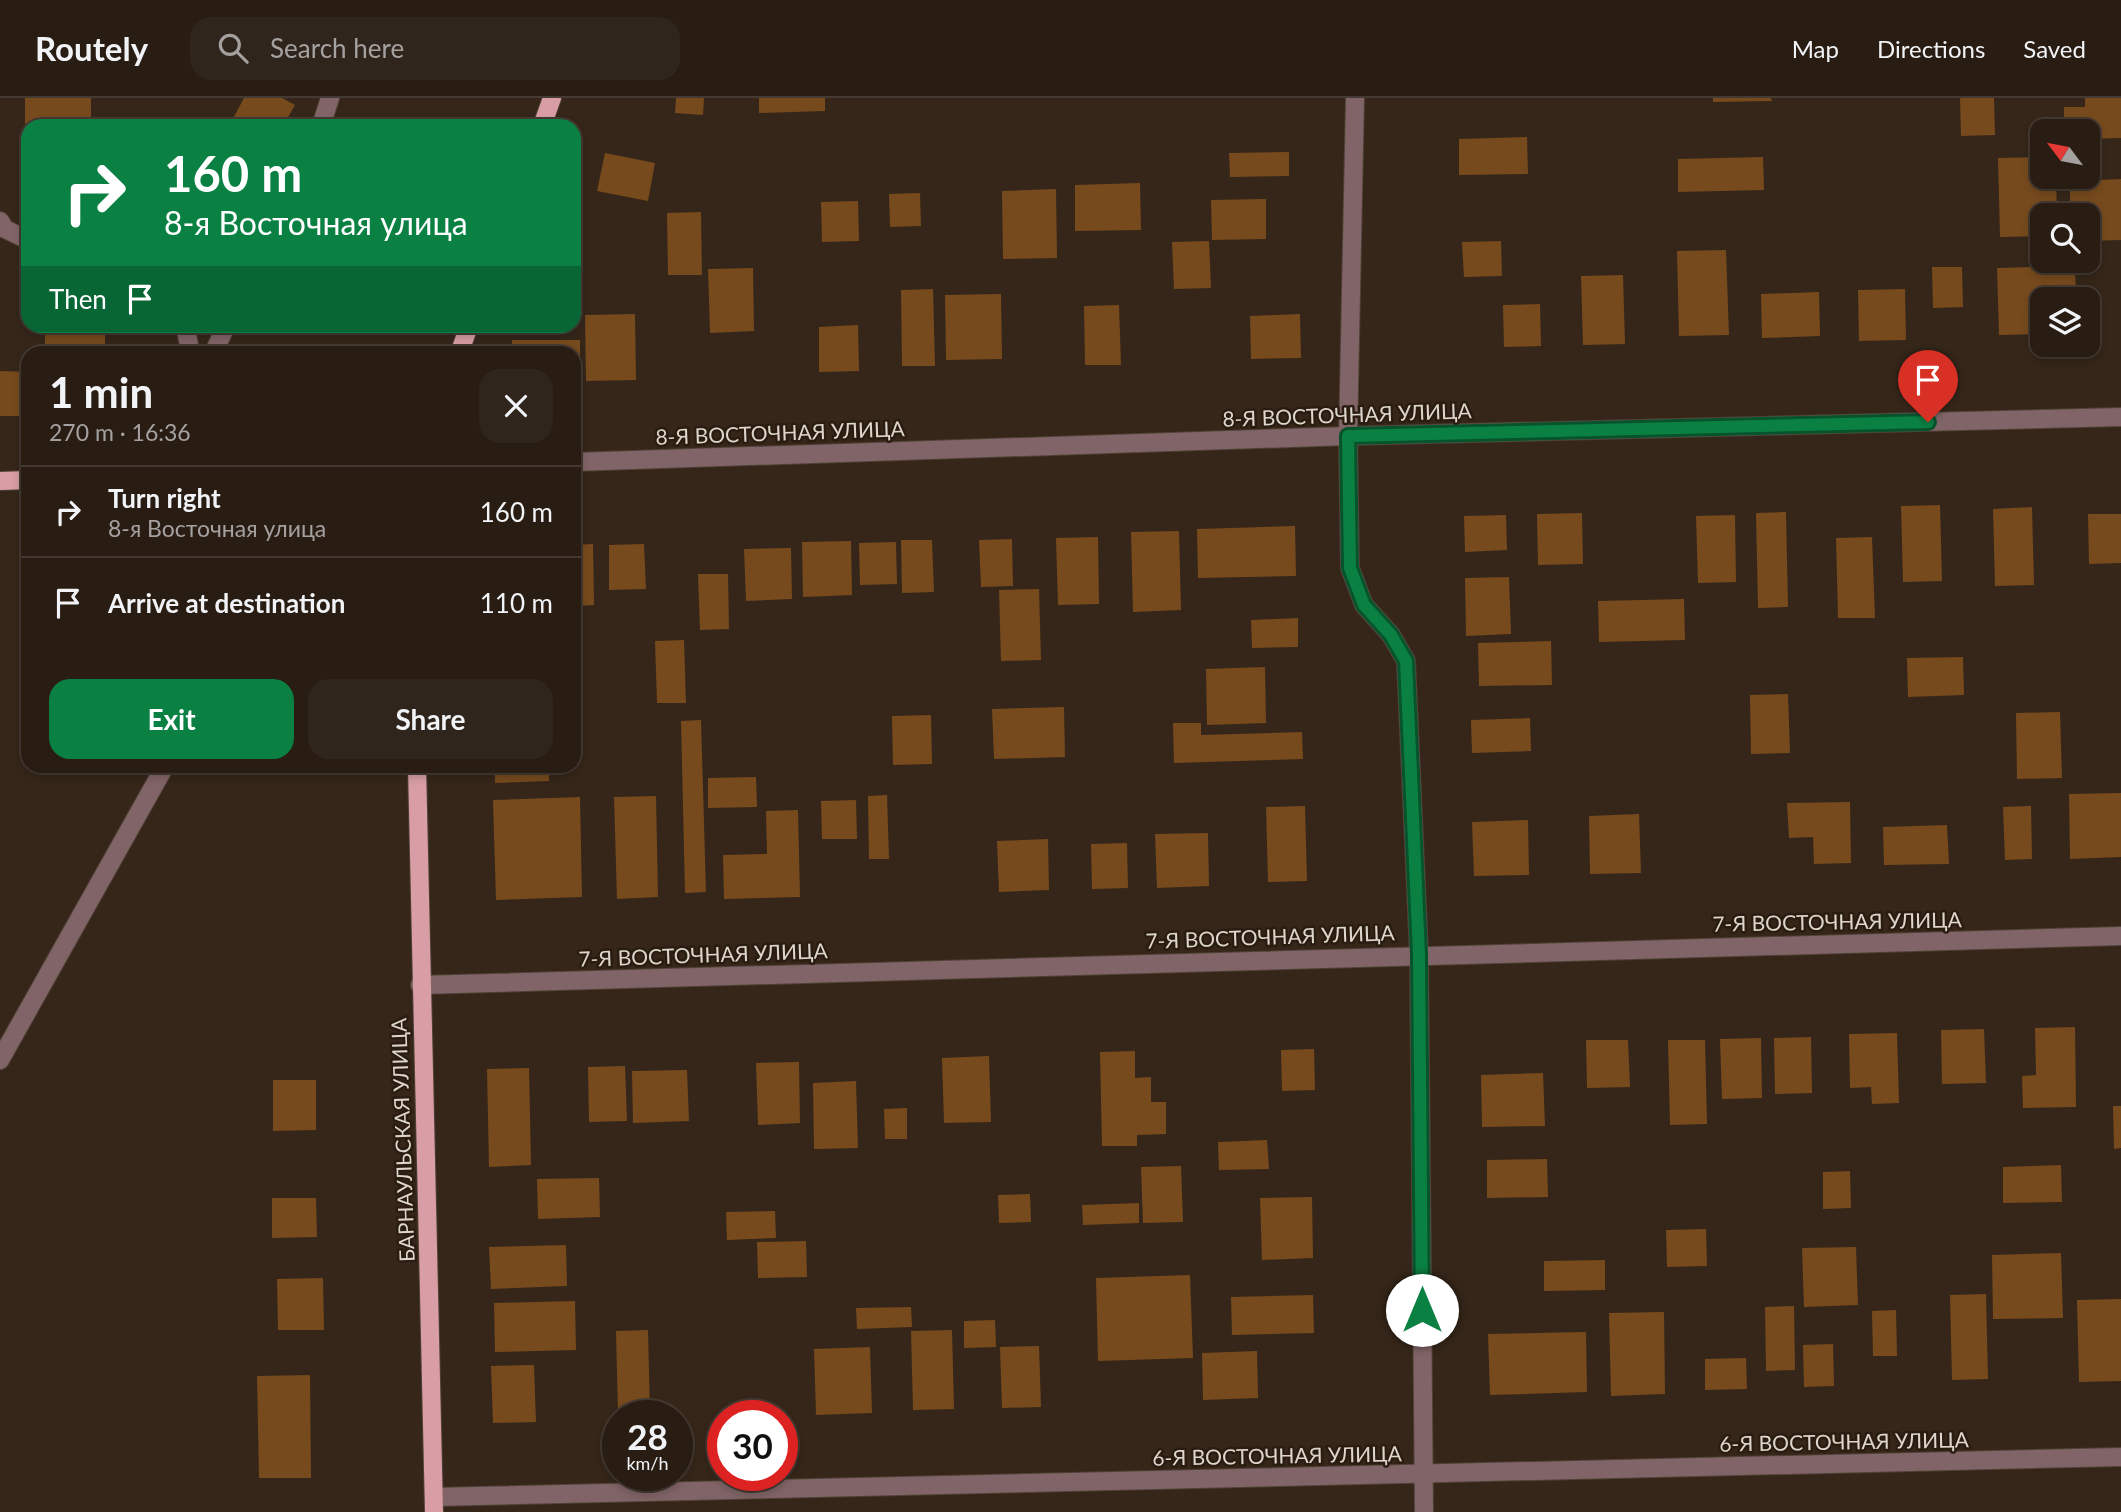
<!DOCTYPE html>
<meta charset="utf-8">
<style>
body{margin:0;font-family:Lato,sans-serif;background:#30251c;color:#f1f3f6;height:100vh;display:flex;flex-direction:column;font-size:26px;white-space:nowrap}
*{box-sizing:border-box;margin:0}
p{font-size:23px;color:#a5a1a0}
.icon{flex:none;width:38px;height:38px;fill:none;stroke:currentColor;stroke-width:2;stroke-linecap:round;stroke-linejoin:round}
.map{position:relative;flex:1;overflow:hidden}
.panel{position:absolute;left:21px;top:248px;width:560px;height:427px;display:flex;flex-direction:column;background:#281c13;border-radius:21px;box-shadow:0 4px 10px #0003,0 0 0 2px #443a33}
.panel>*{flex:none}
.hud{position:absolute;left:21px;top:21px;width:560px;height:214px;border-radius:21px;box-shadow:0 4px 10px #0003,0 0 0 2px #443a33;background:#0b8043;color:#fff;overflow:hidden}
.needle{width:46px;rotate:302deg}
.buttons{position:absolute;left:2030px;top:21px;display:grid;gap:14px}
.buttons a{display:grid;place-items:center;width:70px;height:70px;border-radius:14px;background:#281c13;box-shadow:0 4px 10px #0003,0 0 0 2px #443a33;font-size:35px}
.speed{position:absolute;left:602px;top:1302px;display:flex;gap:14px;font-size:35px;font-weight:700;text-align:center}
.speed>*{display:grid;place-content:center;width:91px;height:91px;border-radius:50%;background:#281c13;box-shadow:0 4px 10px #0003,0 0 0 2px #443a33;line-height:1}
.speed small{font-size:18px;font-weight:400}
.speed .limit{border:10px solid #d22;background:#fff;color:#111}
.pin{position:absolute;display:grid;place-items:center;width:60px;height:60px;color:#fff;margin:-72px -30px;border-radius:50% 50% 50% 0;rotate:-45deg;box-shadow:0 0 7px #0007}
.pin .icon{rotate:45deg}
.me{position:absolute;width:77px;margin:-38px;rotate:0deg;stroke-linejoin:round;filter:drop-shadow(0 0 5px #0008)}
.turn{display:flex;align-items:center;gap:24px;height:147px;padding:0 28px;font-size:32px}
.turn .icon{width:91px;height:91px;stroke-width:2.5}
.turn b{display:block;font-size:49px;line-height:60px}
.then{display:flex;align-items:center;height:66px;padding:0 28px;background:#0003;gap:14px;font-size:26px}
.round{display:grid;place-items:center;flex:none;width:74px;height:74px;border-radius:21px;background:#30251c}
.head{display:flex;align-items:center;justify-content:space-between;height:119px;padding:0 28px}
h1{font-size:42px;font-weight:700;line-height:52px}
.primary-button{display:flex;gap:14px;margin-top:auto;padding:14px 28px}
.primary-button a{flex:1;height:80px;border-radius:21px;background:#0b8043;color:#fff;font-size:28px;font-weight:700;line-height:80px;text-align:center}
.primary-button a+a{background:#30251c;color:#f1f3f6}
ul{padding:0;list-style:none}
li{display:flex;align-items:center;gap:21px;height:91px;padding:0 28px;border-top:2px solid #443a33}
li div{flex:1}
li b{display:block;font-size:26px}
li em{font-style:normal}
header{display:flex;align-items:center;gap:42px;box-sizing:border-box;height:98px;padding:0 35px;background:#281c13;border-bottom:2px solid #443a33}
header strong{font-size:33px}
nav{display:flex;gap:38px;margin-inline-start:auto;font-size:24px}
.search{width:490px;height:63px;background:#30251c;display:flex;align-items:center;gap:18px;box-sizing:border-box;padding:0 24px;border-radius:21px;color:#a5a1a0;font-size:26px}
.map>svg:first-child{display:block}
.building{fill:#764a1d}
.lines{fill:none;stroke-linecap:round;stroke-linejoin:round}
.minor-casing{stroke:#504236;stroke-width:20}
.major-casing{stroke:#504236;stroke-width:20}
.minor{stroke:#816467;stroke-width:18}
.major{stroke:#d89da5;stroke-width:18}
.route-casing{stroke:#07532c;stroke-width:18}
.route{stroke:#0b8043;stroke-width:12}
.labels{text-anchor:middle;dominant-baseline:central;stroke-width:5;stroke-linejoin:round;paint-order:stroke}
.street-label{font-size:21px;fill:#ded5cc;stroke:#2a1d10}
</style>
<header>
<strong>Routely</strong>
<div class="search"><svg class="icon" aria-label="search" viewBox="0 0 24 24"><circle cx="10" cy="10" r="6"/><path d="M15 15l6 6"/></svg>Search here</div>
<nav><a>Map</a><a>Directions</a><a>Saved</a></nav>
</header>
<div class="map">
<svg width="2121" height="1414" viewBox="0 0 2121 1414">
<rect width="100%" height="100%" fill="#352619"/>
<!-- building -->
<g class="building">
<rect x="25" y="0" width="66" height="26"/>
<path d="M244 0H282L295 7 283 28H229Z"/>
<path d="M676 0H704L703 17 675 15Z"/>
<path d="M759 0H825V13L759 15Z"/>
<path d="M1713 0H1771L1772 3 1713 4Z"/>
<path d="M1960 0H1994L1995 37 1961 38Z"/>
<path d="M2085 0H2121V40L2088 41V33H2064V9H2085Z"/>
<path d="M1527 39 1528 76 1459 77V41Z"/>
<rect x="25" y="40" width="3" height="43"/>
<path d="M1289 54V78L1230 79 1229 55Z"/>
<path d="M605 55 655 65 648 103 597 93Z"/>
<path d="M1763 59 1764 92 1678 94V61Z"/>
<path d="M2042 59V79H2056L2057 117H2042V138L2000 139 1998 60Z"/>
<path d="M2121 81V142L2088 143V117H2070V83Z"/>
<path d="M1140 85 1141 132 1075 133V87Z"/>
<path d="M1056 91 1057 160 1003 161 1002 93Z"/>
<path d="M920 95 921 128 890 129 889 96Z"/>
<path d="M1266 101V141L1212 142 1211 102Z"/>
<path d="M858 103 859 143 822 144 821 104Z"/>
<path d="M701 114 702 177H668L667 115Z"/>
<path d="M1209 143 1211 190 1174 191 1172 144Z"/>
<path d="M1501 143 1502 178 1464 179 1462 144Z"/>
<path d="M1726 152 1729 237 1679 238 1677 153Z"/>
<path d="M2075 168 2076 201H2042V236L1999 237 1997 170Z"/>
<path d="M1932 169H1962L1963 209 1933 210Z"/>
<path d="M753 170 754 233 710 235 708 171Z"/>
<path d="M1623 177 1625 246 1583 247 1581 178Z"/>
<path d="M933 191 935 268H902L901 192Z"/>
<path d="M1905 191 1906 242 1859 243 1858 192Z"/>
<path d="M1819 194 1820 238 1762 240 1761 196Z"/>
<path d="M1001 196 1002 261 946 262 945 197Z"/>
<path d="M1540 206 1541 248 1504 249 1503 207Z"/>
<path d="M1119 207 1121 267H1085L1084 208Z"/>
<path d="M635 216 636 282 586 283 585 217Z"/>
<path d="M1300 216 1301 260 1251 261 1250 218Z"/>
<path d="M858 227 859 273 819 274V229Z"/>
<path d="M82 228H105V256H45V234L82 235Z"/>
<path d="M512 242H580V282H574V256H512Z"/>
<path d="M0 273 28 274V318H0Z"/>
<path d="M1940 407 1942 483 1903 484 1901 408Z"/>
<path d="M2032 409 2034 487 1995 488 1993 411Z"/>
<path d="M1786 414 1788 509 1758 510 1756 415Z"/>
<path d="M1582 415 1583 466 1538 467 1537 416Z"/>
<path d="M2088 416H2121V465L2089 466Z"/>
<path d="M1506 417 1507 452 1465 454 1464 418Z"/>
<path d="M1735 417 1736 484 1698 485 1696 418Z"/>
<path d="M1295 428 1296 478 1198 480 1197 431Z"/>
<path d="M1179 433 1181 512 1133 514 1131 434Z"/>
<path d="M1098 439 1099 506 1058 507 1056 440Z"/>
<path d="M1872 439 1875 520H1838L1836 440Z"/>
<path d="M1012 441 1013 488 981 489 979 442Z"/>
<path d="M901 442H932L934 494 902 495Z"/>
<path d="M851 443 852 497 803 499 802 444Z"/>
<path d="M896 444 897 486 860 487 859 445Z"/>
<path d="M593 446 594 507 574 508V447Z"/>
<path d="M644 446 646 491 609 492V447Z"/>
<path d="M791 450 792 501 746 503 744 451Z"/>
<path d="M698 476H728L729 531 700 532Z"/>
<path d="M1509 479 1511 536 1466 538 1465 480Z"/>
<path d="M1039 491 1041 562 1001 563 999 492Z"/>
<path d="M1684 501 1685 542 1599 544 1598 503Z"/>
<path d="M1298 520V549L1252 550 1251 522Z"/>
<path d="M684 542 686 605H657L655 543Z"/>
<path d="M1551 543 1552 587 1479 588 1478 545Z"/>
<path d="M1963 559 1964 597 1908 599 1907 560Z"/>
<path d="M1265 569 1266 625 1207 627 1206 571Z"/>
<path d="M1788 596 1790 655 1751 656 1750 597Z"/>
<path d="M1064 609 1065 659 994 661 992 611Z"/>
<path d="M2060 614 2062 680 2017 681 2016 615Z"/>
<path d="M931 617 932 666 893 667 892 618Z"/>
<path d="M1530 620 1531 653 1472 655 1471 622Z"/>
<path d="M701 622 706 794 685 795 681 623Z"/>
<path d="M1173 625H1201V637L1302 634 1303 661 1174 665Z"/>
<path d="M495 668H549V683L495 685Z"/>
<path d="M756 679 757 709 708 710V680Z"/>
<path d="M2121 695V759L2070 761 2069 696Z"/>
<path d="M887 697 889 761H869L868 698Z"/>
<path d="M656 698 658 799 617 801 614 699Z"/>
<path d="M580 699 582 799 496 802 493 702Z"/>
<path d="M856 702 857 741H822L821 703Z"/>
<path d="M1850 704 1851 765 1814 766 1813 739 1789 740 1787 705Z"/>
<path d="M1305 708 1307 783 1268 784 1266 709Z"/>
<path d="M2031 708 2032 761 2005 762 2003 709Z"/>
<path d="M798 712 800 799 724 801 723 757 767 756 766 713Z"/>
<path d="M1639 716 1641 775 1590 776 1589 718Z"/>
<path d="M1528 722 1529 777 1474 778 1472 724Z"/>
<path d="M1947 727 1949 766 1884 767 1883 729Z"/>
<path d="M1208 735 1209 788 1157 790 1155 736Z"/>
<path d="M1048 741 1049 792 999 794 997 743Z"/>
<path d="M1127 745 1128 790 1092 791 1091 746Z"/>
<path d="M2075 929 2076 1009 2023 1010 2022 978 2036 977 2035 930Z"/>
<path d="M1984 931 1986 985 1942 986 1941 932Z"/>
<path d="M1897 935 1899 1005 1872 1006 1871 989 1850 990 1849 936Z"/>
<path d="M1811 939 1812 995 1775 996 1774 940Z"/>
<path d="M1761 940 1762 1000 1722 1001 1720 941Z"/>
<path d="M1586 942H1628L1630 989 1587 990Z"/>
<path d="M1668 942H1705L1707 1026 1670 1027Z"/>
<path d="M1314 951 1315 992 1282 993 1281 952Z"/>
<path d="M1135 953V980L1151 979V1004H1166V1036L1137 1037V1048H1102L1100 954Z"/>
<path d="M989 958 991 1024 944 1025 942 960Z"/>
<path d="M799 964 800 1025 758 1027 756 965Z"/>
<path d="M625 968 627 1023 589 1024 588 969Z"/>
<path d="M529 970 531 1067 489 1069 487 971Z"/>
<path d="M687 972 689 1023 633 1025 632 973Z"/>
<path d="M1543 975 1545 1028 1482 1029 1481 977Z"/>
<path d="M273 982H316V1032L273 1033Z"/>
<path d="M856 983 858 1050 814 1051 813 985Z"/>
<path d="M2113 1008H2121V1050L2114 1051Z"/>
<path d="M907 1010V1041H885L884 1011Z"/>
<path d="M1267 1042 1269 1071 1219 1072 1218 1044Z"/>
<path d="M1547 1061 1548 1099 1487 1100V1062Z"/>
<path d="M2061 1067 2062 1104 2003 1105V1069Z"/>
<path d="M1181 1068 1183 1124 1143 1125 1141 1069Z"/>
<path d="M1850 1073 1851 1110 1823 1111V1074Z"/>
<path d="M599 1080 600 1119 538 1121 537 1081Z"/>
<path d="M1030 1096 1031 1124 999 1125 998 1097Z"/>
<path d="M1312 1099 1313 1160 1262 1162 1260 1100Z"/>
<path d="M272 1100H316L317 1139 272 1140Z"/>
<path d="M1139 1105V1125L1083 1127 1082 1107Z"/>
<path d="M775 1113 776 1140 727 1142 726 1114Z"/>
<path d="M1706 1131 1707 1168 1667 1169 1666 1132Z"/>
<path d="M806 1143 807 1179 758 1180 757 1144Z"/>
<path d="M566 1147 567 1188 491 1191 489 1149Z"/>
<path d="M1856 1149 1858 1207 1804 1209 1802 1150Z"/>
<path d="M2061 1155 2063 1220 1993 1221 1992 1157Z"/>
<path d="M1605 1162V1192L1544 1193V1163Z"/>
<path d="M1190 1177 1193 1260 1098 1263 1096 1180Z"/>
<path d="M323 1180 324 1232H278L277 1181Z"/>
<path d="M1986 1196 1988 1281 1952 1282 1950 1197Z"/>
<path d="M1313 1197 1314 1235 1232 1237 1231 1199Z"/>
<path d="M2121 1201V1283L2079 1284 2077 1202Z"/>
<path d="M575 1203 576 1252 495 1254 494 1205Z"/>
<path d="M1794 1208 1795 1272 1766 1273 1765 1209Z"/>
<path d="M911 1209 912 1229 857 1231 856 1210Z"/>
<path d="M1896 1212 1897 1258H1873L1872 1213Z"/>
<path d="M1664 1214 1665 1296 1611 1298 1609 1215Z"/>
<path d="M995 1222 996 1249 964 1250V1223Z"/>
<path d="M648 1232 650 1315 618 1316 616 1233Z"/>
<path d="M952 1232 954 1311 913 1312 911 1233Z"/>
<path d="M1586 1234 1587 1294 1490 1297 1488 1236Z"/>
<path d="M1833 1246 1834 1288 1804 1289 1803 1247Z"/>
<path d="M1039 1248 1041 1309 1002 1310 1000 1249Z"/>
<path d="M870 1249 872 1315 816 1317 814 1251Z"/>
<path d="M1257 1253 1258 1300 1203 1302 1202 1255Z"/>
<path d="M1746 1260 1747 1291 1705 1292V1261Z"/>
<path d="M534 1267 536 1324 493 1325 491 1268Z"/>
<path d="M310 1277 311 1380H259L257 1278Z"/>
</g>
<g class="lines">
<!-- minor casing -->
<g class="minor-casing">
<g id="minor">
<path d="M1355 0 1348 338 1350 470 1364 507 1391 537 1406 563 1419 856 1424 1414"/>
<path d="M321 28 330 0"/>
<path d="M0 123 5 131 28 142"/>
<path d="M185 228 191 256"/>
<path d="M213 256 226 228"/>
<path d="M574 364 1348 338 2121 319"/>
<path d="M420 887 2121 838"/>
<path d="M0 962 165 668"/>
<path d="M434 1399 2121 1359"/>
</g>
</g>
<!-- major casing -->
<g class="major-casing">
<g id="major">
<path d="M542 28 552 0"/>
<path d="M459 256 469 228"/>
<path d="M0 383 28 382"/>
<path d="M417 668 434 1414"/>
</g>
</g>
<!-- minor -->
<use href="#minor" class="minor"/>
<!-- major -->
<use href="#major" class="major"/>
</g>
<g class="lines">
<!-- route casing -->
<g class="route-casing">
<path id="route" d="M1422 1212 1419 856 1406 563 1391 537 1364 507 1350 470 1348 338 1928 324"/>
</g>
<!-- route -->
<use href="#route" class="route"/>
</g>
<g class="labels">
<!-- street labels -->
<g class="street-label">
<text transform="translate(1347 316) rotate(-2)">8-Я ВОСТОЧНАЯ УЛИЦА</text>
<text transform="translate(780 334) rotate(-2)">8-Я ВОСТОЧНАЯ УЛИЦА</text>
<text transform="translate(1837 823) rotate(-1)">7-Я ВОСТОЧНАЯ УЛИЦА</text>
<text transform="translate(1270 838) rotate(-2)">7-Я ВОСТОЧНАЯ УЛИЦА</text>
<text transform="translate(703 856) rotate(-2)">7-Я ВОСТОЧНАЯ УЛИЦА</text>
<text transform="translate(402 1042) rotate(-92)">БАРНАУЛЬСКАЯ УЛИЦА</text>
<text transform="translate(1844 1343) rotate(-1)">6-Я ВОСТОЧНАЯ УЛИЦА</text>
<text transform="translate(1277 1357) rotate(-1)">6-Я ВОСТОЧНАЯ УЛИЦА</text>
</g>
</g>
</svg>
<div class="buttons">
<a><svg class="needle" viewBox="-14 -14 28 28"><path d="M0-13l5 13h-10z" fill="#e53935"/><path d="M0 13l5-13h-10z" fill="#a5a1a0"/></svg></a>
<a><svg class="icon" aria-label="search" viewBox="0 0 24 24"><circle cx="10" cy="10" r="6"/><path d="M15 15l6 6"/></svg></a>
<a><svg class="icon" aria-label="layers" viewBox="0 0 24 24"><path d="M12 4l9 5-9 5-9-5zM3 14l9 5 9-5"/></svg></a>
</div>
<div class="speed"><div>28<small>km/h</small></div><div class="limit">30</div></div>
<div class="pin" style="left:1928px;top:324px;background:#d93025"><svg class="icon" aria-label="arrive" viewBox="0 0 24 24"><path d="M6 21V4h12l-3 4 3 4H6"/></svg></div>
<svg class="me" style="left:1422px;top:1212px" viewBox="-20 -20 40 40"><circle r="19" fill="#fff"/><path d="M0-13L10 11 0 6-10 11z" fill="#0b8043"/></svg>
<div class="hud">
<div class="turn"><svg class="icon" aria-label="right" viewBox="0 0 24 24"><path d="M7 20v-9h11M14 6l5 5-5 5"/></svg><div><b>160 m</b>8-я Восточная улица</div></div>
<div class="then">Then<svg class="icon" aria-label="arrive" viewBox="0 0 24 24"><path d="M6 21V4h12l-3 4 3 4H6"/></svg></div>
</div>
<section class="panel">
<div class="head"><div><h1>1 min</h1><p>270 m · 16:36</p></div><a class="round"><svg class="icon" aria-label="close" viewBox="0 0 24 24"><path d="M6 6l12 12M18 6L6 18"/></svg></a></div>
<ul>
<li><svg class="icon" aria-label="right" viewBox="0 0 24 24"><path d="M7 20v-9h11M14 6l5 5-5 5"/></svg><div><b>Turn right</b><p>8-я Восточная улица</p></div><em>160 m</em></li>
<li><svg class="icon" aria-label="arrive" viewBox="0 0 24 24"><path d="M6 21V4h12l-3 4 3 4H6"/></svg><div><b>Arrive at destination</b></div><em>110 m</em></li>
</ul>
<div class="primary-button"><a>Exit</a><a>Share</a></div>
</section>
</div>
